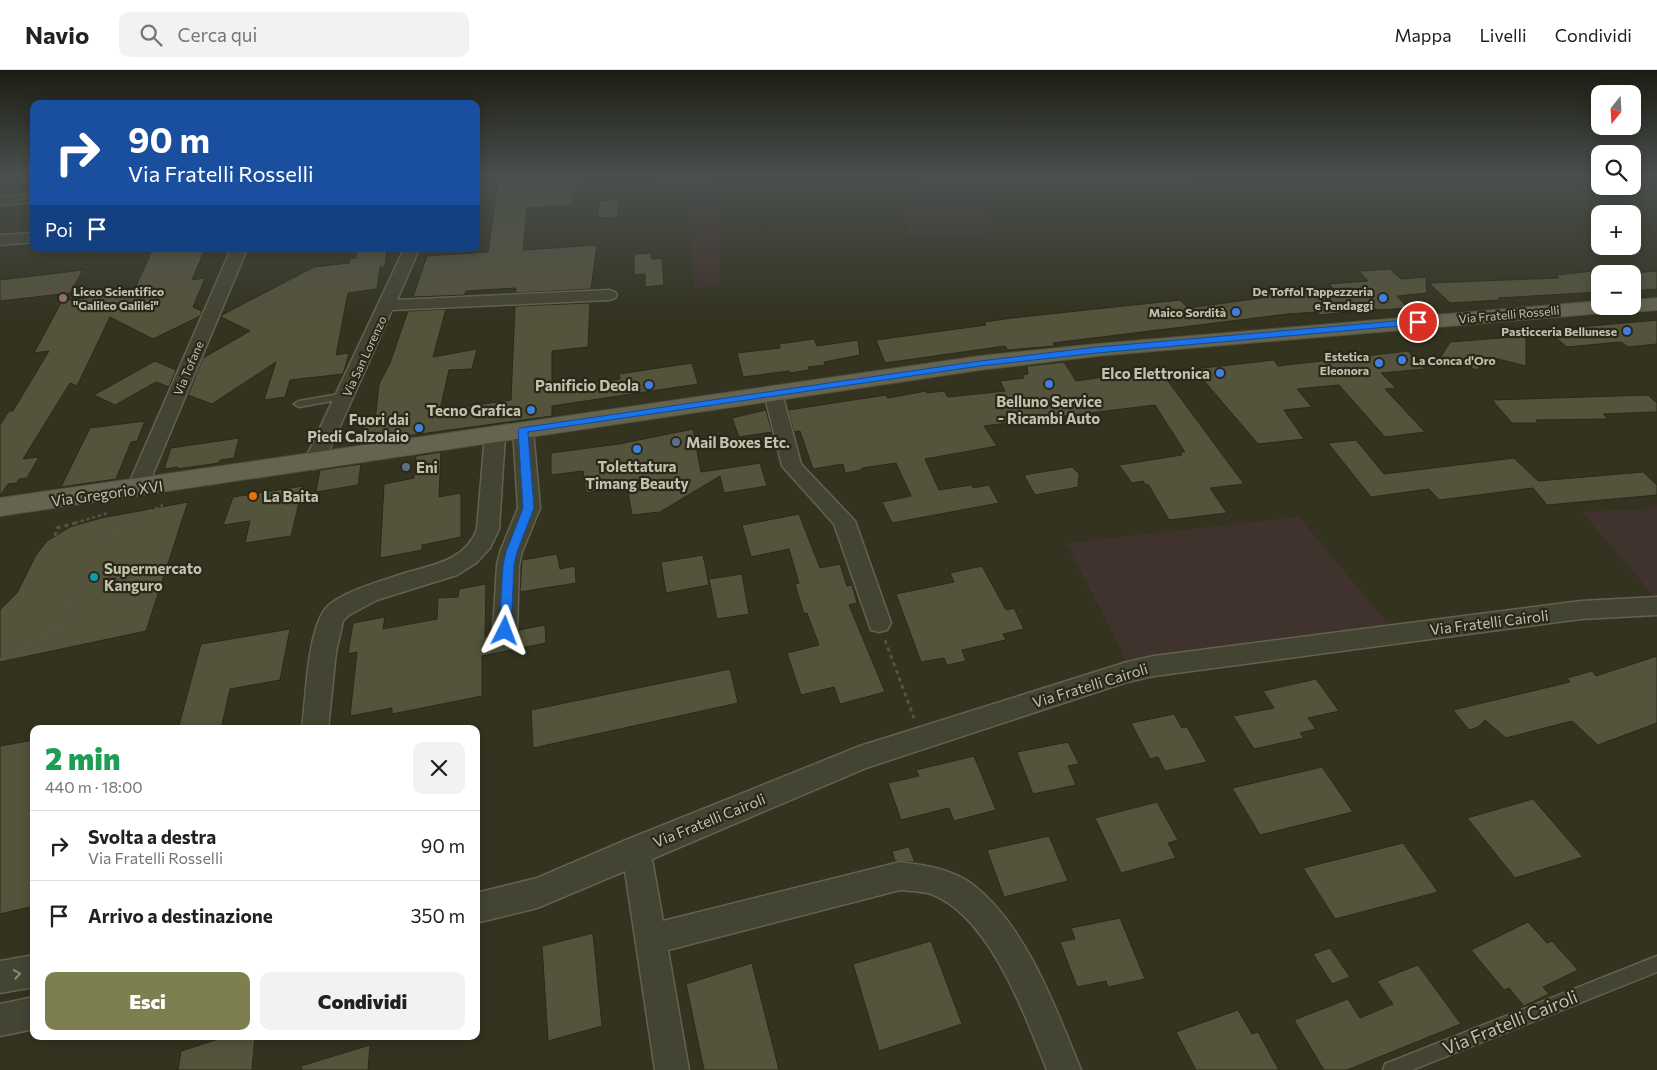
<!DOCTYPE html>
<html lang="it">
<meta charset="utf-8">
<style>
body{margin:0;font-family:Commissioner,sans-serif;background:#f2f2f2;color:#202124;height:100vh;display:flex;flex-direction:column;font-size:19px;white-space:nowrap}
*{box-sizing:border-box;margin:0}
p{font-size:16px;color:#757577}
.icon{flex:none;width:28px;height:28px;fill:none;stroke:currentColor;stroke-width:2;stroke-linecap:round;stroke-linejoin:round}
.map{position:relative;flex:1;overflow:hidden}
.drawer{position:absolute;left:30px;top:655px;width:450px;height:315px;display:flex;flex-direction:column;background:#fff;border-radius:10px;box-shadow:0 2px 12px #0003}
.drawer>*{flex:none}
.hud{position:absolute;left:30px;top:30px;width:450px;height:152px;border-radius:10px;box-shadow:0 2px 12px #0003;background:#1a4fa0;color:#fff;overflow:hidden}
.needle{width:32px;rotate:198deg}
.controls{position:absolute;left:1591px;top:15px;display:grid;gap:10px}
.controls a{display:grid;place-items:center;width:50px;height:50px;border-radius:10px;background:#fff;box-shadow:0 2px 12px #0003;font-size:25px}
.pin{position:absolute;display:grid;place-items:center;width:42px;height:42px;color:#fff;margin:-21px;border:2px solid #fff;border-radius:50%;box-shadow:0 1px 5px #0007}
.me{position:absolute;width:55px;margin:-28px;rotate:3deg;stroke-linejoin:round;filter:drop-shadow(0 0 4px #0008)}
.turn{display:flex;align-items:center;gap:18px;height:105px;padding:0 15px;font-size:22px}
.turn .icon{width:65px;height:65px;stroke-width:2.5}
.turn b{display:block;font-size:35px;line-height:42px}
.then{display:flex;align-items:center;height:48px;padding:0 15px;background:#0003;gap:10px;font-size:19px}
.round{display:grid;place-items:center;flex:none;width:52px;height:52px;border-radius:10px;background:#f2f2f2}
.headline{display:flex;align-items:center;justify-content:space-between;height:85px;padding:0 15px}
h1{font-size:30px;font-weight:800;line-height:38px;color:#1e9e55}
.cta{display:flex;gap:10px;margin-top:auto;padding:10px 15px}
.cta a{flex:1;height:58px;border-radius:10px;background:#7e7f4f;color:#fff;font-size:20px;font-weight:800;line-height:58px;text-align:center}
.cta a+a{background:#f2f2f2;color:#202124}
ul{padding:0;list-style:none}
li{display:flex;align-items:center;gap:15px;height:70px;padding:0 15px;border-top:1px solid #e0e0e0}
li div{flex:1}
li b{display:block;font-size:19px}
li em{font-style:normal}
header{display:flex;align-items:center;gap:30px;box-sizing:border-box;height:70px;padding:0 25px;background:#fff;border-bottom:1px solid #e0e0e0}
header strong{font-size:24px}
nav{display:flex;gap:28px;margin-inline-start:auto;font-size:18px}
.search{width:350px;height:45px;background:#f2f2f2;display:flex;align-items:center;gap:12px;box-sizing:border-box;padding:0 18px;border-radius:10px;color:#757577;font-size:19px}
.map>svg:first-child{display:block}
.green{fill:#40322c}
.building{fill:#54533c;stroke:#2b2a1b}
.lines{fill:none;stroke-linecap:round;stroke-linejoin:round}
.service-casing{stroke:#626250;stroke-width:3}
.minor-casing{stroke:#626250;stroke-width:3}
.primary-casing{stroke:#51503f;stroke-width:2}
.path-far1{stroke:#595046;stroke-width:2.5;stroke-dasharray:3 3;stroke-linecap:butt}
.path{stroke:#595046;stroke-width:3;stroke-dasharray:4 4;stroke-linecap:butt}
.service{fill:#443;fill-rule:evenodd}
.minor{fill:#443;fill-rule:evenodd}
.primary{fill:#656451;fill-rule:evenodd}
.oneway{stroke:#898976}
.route{fill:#1a73e8;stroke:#114b97}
.education-dot{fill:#8d6e63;stroke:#292819;stroke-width:2}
.shop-dot{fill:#3f7fe0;stroke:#292819;stroke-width:2}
.service-dot{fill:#5c6f8a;stroke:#292819;stroke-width:2}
.food-dot{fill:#e8710a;stroke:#292819;stroke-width:2}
.culture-dot{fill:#0f9aa8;stroke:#292819;stroke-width:2}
.labels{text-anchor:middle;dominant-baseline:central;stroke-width:4.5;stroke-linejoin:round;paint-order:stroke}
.far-poi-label{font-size:12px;font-weight:bold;fill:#c1c2ad;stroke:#292819;text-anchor:end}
.far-street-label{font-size:12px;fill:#c1c2ad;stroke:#292819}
.poi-label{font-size:15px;font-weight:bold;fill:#c1c2ad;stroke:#292819;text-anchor:end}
.street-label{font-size:15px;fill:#c1c2ad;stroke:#292819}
.near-street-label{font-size:18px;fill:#c1c2ad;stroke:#292819}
</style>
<header>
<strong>Navio</strong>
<div class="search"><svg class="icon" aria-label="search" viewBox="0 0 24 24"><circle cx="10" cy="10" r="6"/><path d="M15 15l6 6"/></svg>Cerca qui</div>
<nav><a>Mappa</a><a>Livelli</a><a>Condividi</a></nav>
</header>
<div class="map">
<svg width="1657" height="1000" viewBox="0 0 1657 1000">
<rect width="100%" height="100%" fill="#333320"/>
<!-- green -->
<g class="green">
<path d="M629 105H707L719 122 721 213 694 220 686 124Z"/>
<path d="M915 105H1302L983 132 988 164 908 165 902 124 914 119Z"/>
<path d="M1657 438V530L1582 442Z"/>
<path d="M1299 447 1392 559 1126 590 1066 473Z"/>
</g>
<!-- building -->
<g class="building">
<path d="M520 105H579L571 135 527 138 523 180 597 175 591 219 516 223V218L466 221 464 225 413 227 427 186 488 182 499 106Z"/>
<path d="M618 129V147L598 148 599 131Z"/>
<path d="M153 179H205L192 210 205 208 193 237 202 241 200 246 153 269 110 247 77 316 70 313 23 389 39 387 27 408 19 409 17 413 8 414 0 426V355L9 341H13L49 281 34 283 62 231 133 222Z"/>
<path d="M357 179H387L385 197H380L377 219 348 223 336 285 349 283 343 304 290 310 285 327 264 330 276 292 212 334 188 325 203 288 250 261 221 247 222 245 314 197 349 193 350 189 356 188Z"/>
<path d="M651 183 652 189 662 188 664 215 645 217V204L634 205V184Z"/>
<path d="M1390 199 1401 209 1426 207 1427 223 1397 226 1408 238 1380 240 1362 236 1366 240 1321 245 1317 242 1288 244 1053 273 1055 276 1008 280 1005 276 885 293 876 270 986 255 984 252 1012 248 1180 230 1188 238 1269 227 1266 224 1334 219 1329 214 1368 211 1359 201Z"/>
<path d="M1612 199 1618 204 1657 201V219L1632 221V204H1600V222L1498 228 1500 230 1450 233 1429 213 1559 208 1556 205Z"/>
<path d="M83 200 70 223 0 231V210Z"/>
<path d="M590 233 588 277 552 281V318L620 309 619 304 692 293 698 314 552 336V346L362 372 364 353 375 351 379 314 390 293 408 241 446 239 433 287 477 279 472 299 449 300 440 340 511 330 515 236Z"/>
<path d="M1657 250V274L1628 277 1621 272 1567 277 1546 260Z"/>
<path d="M1526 266V296L1490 287 1477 300 1465 295 1434 298 1450 272Z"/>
<path d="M814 269 817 276 858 270 860 285 824 292 825 295 808 297 809 300 790 303 789 301 743 307 737 283 780 278 779 274Z"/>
<path d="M1408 281 1425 299 1381 303 1396 318 1385 319 1425 362 1385 367 1339 315 1297 319 1312 337 1284 340 1304 369 1258 374 1194 299 1274 290 1278 296Z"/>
<path d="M155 291 176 300 169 317 156 312 115 335 94 325Z"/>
<path d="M1064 292 1076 311 1159 299 1244 414 1210 418 1227 443 1169 450 1148 414 1146 415 1143 411 1132 413 1119 395 1182 385 1180 382H1185L1155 335 984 356 997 376 925 389 939 420 971 415 973 418 989 415 999 433 892 453 882 432 911 426 896 393 862 398V400L845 403 843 394 813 399 800 361 794 362 788 340 886 325 888 328 926 321 927 323 944 321 948 327 1005 321 1000 311 1024 308 1022 305 1028 304 1027 296Z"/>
<path d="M1648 325 1657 333V342L1603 344 1608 349 1536 350 1538 353H1512L1492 330Z"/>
<path d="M766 340 772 362 739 367 732 348Z"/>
<path d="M145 351 137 371 131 372 116 409 61 417 90 358Z"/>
<path d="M693 359 701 402 760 393 767 416 724 423 720 406 660 442 632 445 627 416 586 423 583 401 551 405V383L619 374Z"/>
<path d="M239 368 234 388 220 390 219 393 177 399 178 397 164 399 171 378Z"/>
<path d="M1356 370 1384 404 1514 388 1538 411 1643 402 1657 415V425L1547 435 1533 418 1439 430 1429 419 1371 427 1328 373Z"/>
<path d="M441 382 439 427 461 423V467L422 475V480L380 488 384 414 414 408 416 386Z"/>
<path d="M361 394 358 415 316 422 320 400Z"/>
<path d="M1072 397 1079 404 1078 417 1035 425 1024 405Z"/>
<path d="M303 416 291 466 245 473 250 451 223 455 233 427Z"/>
<path d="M188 432 146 561 0 592V540L17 523 36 485 47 471 70 457 101 448Z"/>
<path d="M799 444 820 498 840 494 847 516 852 515 857 533 849 535 885 622 840 634 834 617 801 625 787 583 819 575 807 543 804 544 795 514 799 513 789 479 751 487 742 455Z"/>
<path d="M557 484 560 499 575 496 576 513 520 522 522 490Z"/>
<path d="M703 485 709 515 666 523 661 492Z"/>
<path d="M982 496 1006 540 1014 538 1024 559 1003 564 1006 570 962 580 966 591 947 595 944 588 921 592 896 524 954 512 950 503Z"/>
<path d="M742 504 749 544 717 549 709 509Z"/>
<path d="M486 514 485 567 493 565 497 570 505 572 515 569 519 560 545 555 546 573 482 586V626L392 644V638L350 646 357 582 348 584 353 553 385 547 383 559 437 549 438 528 458 527 459 519Z"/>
<path d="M290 559 280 610 230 619 221 659H178L201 574Z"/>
<path d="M1657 586V653L1598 675 1572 651 1506 668 1485 650 1478 657 1469 660 1453 640 1570 612 1567 608 1592 601 1596 606Z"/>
<path d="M730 599 738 633 533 678 531 640Z"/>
<path d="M1316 609 1339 641 1308 648 1316 659 1300 663 1304 668 1254 679 1233 646 1274 638 1263 621Z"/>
<path d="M1174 644 1182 658 1187 657 1207 692 1165 701 1158 687 1150 689 1131 653Z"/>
<path d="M34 670V836L0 844V676Z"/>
<path d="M1068 672 1079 694 1068 696 1076 715 1033 724 1017 682Z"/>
<path d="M974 686 996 740 954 751 949 738 901 750 888 713 919 706 916 700Z"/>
<path d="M1322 697 1353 742 1260 765 1232 718Z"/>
<path d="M1533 729 1583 787 1515 808 1467 748Z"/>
<path d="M1157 732 1178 770 1168 773 1176 788 1121 803 1095 748Z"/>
<path d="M1049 766 1068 811 1004 827 987 780Z"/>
<path d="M1403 773 1438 822 1335 849 1303 798Z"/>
<path d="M909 777 915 792 895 791 892 781Z"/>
<path d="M1120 848 1145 909 1108 917 1106 911 1077 917 1060 872 1075 869 1071 858Z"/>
<path d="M1528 852 1547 873 1552 871 1578 900 1543 917 1549 924 1524 936 1509 918 1504 920 1471 880Z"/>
<path d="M593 863 602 956 548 971 542 876Z"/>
<path d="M931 871 962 954 879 981 853 894Z"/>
<path d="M1330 878 1350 907 1332 914 1313 884Z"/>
<path d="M752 893 779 1000H704L686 914Z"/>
<path d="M1418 895 1461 954 1347 1000H1324L1294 950 1348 929 1360 948 1393 934 1377 911Z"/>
<path d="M1238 940 1252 964 1258 962 1279 1000H1196L1176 962Z"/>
<path d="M228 966H255L252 1000H178L181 981Z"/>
<path d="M370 975 368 1000H302L301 996Z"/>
</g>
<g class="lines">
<!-- service casing -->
<g class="service-casing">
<g id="service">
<path d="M345 323 348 324V328L299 337 294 334 299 331Z"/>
<path d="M1657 886V902L1412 1000H1383L1385 994Z"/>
</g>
</g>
<!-- minor casing -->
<g class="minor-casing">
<g id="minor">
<path d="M0 105H13L11 108 0 112Z"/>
<path d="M34 124V132L0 135V127Z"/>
<path d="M34 163V172L0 175V165Z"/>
<path d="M231 179H247L147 418 144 423 137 425 130 423 127 418Z"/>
<path d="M404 179H419L397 230 609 220 615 222 617 225 615 228 609 230 392 240 324 392 321 397 314 399 307 397 304 392Z"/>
<path d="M773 317 780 319 782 323 801 394 855 451 891 553 887 560 879 562 871 560 834 454 782 396 764 323 766 319Z"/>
<path d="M523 354 530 356 533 360 540 438 522 482 519 495 517 561 513 568 505 570 497 568 493 561 497 495 500 482 518 438 513 360 516 356Z"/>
<path d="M495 359 502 361 505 365 499 459 490 478 476 493 457 505 377 530 349 545 343 551 336 582 328 659H302C306 627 307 569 323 542 329 532 341 527 351 522 369 514 387 509 405 503 433 495 466 490 477 459L485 365 488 361Z"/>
<path d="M1657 527V545L1581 549 1154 606 1127 612 866 698 652 789 663 851 900 792C925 795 951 799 972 814 1026 855 1056 939 1081 1000H1047C1025 946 990 846 931 824 922 821 910 821 900 820L668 880 689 1000H655L625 801 537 838 476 853V823L537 808 626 770 860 676 1127 592 1154 586 1581 531Z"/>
<path d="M34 885V917L0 923V891Z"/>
<path d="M34 927V959L0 966V934Z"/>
</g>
</g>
<!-- primary casing -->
<g class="primary-casing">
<path id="primary" d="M1657 228V240L1632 242 1626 241 1097 286 980 300 0 446V428L980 286 1097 274 1600 231V236H1632V230Z"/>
</g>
<!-- path-far1 -->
<g class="path-far1">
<path d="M75 453 108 443"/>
<path d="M122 453 163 435"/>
</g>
<!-- path -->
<g class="path">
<path d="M55 466 57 458 79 452"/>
<path d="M885 570 914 648"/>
<path d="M0 590C31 577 63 557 78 525 92 496 95 469 124 452"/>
</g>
<!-- service -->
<use href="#service" class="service"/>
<!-- minor -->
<use href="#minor" class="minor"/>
<!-- primary -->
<use href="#primary" class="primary"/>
</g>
<!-- one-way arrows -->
<defs><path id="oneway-chevron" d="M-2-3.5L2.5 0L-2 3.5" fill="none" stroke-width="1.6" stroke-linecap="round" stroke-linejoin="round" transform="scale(1.25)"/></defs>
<use class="oneway" href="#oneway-chevron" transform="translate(17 904) rotate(-10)"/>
<!-- sky -->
<linearGradient id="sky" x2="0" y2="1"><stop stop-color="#1c1c12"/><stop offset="0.43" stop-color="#4a504e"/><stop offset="1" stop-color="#4a504e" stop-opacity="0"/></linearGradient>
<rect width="1657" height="245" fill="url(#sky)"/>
<!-- route -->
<path class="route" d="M1418 249 1423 252 1422 254 1097 283 980 296 528 362 534 438 517 482 514 495 511 561 509 564H501L499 561 503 495 506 482 523 438 518 360 520 358 980 291 1097 277Z"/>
<!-- markers -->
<circle class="education-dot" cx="63" cy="228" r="5"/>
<g class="shop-dot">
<circle cx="1383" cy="228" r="5"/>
<circle cx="1236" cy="242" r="5"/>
<circle cx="1627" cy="261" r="5"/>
<circle cx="1402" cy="290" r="5"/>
<circle cx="1379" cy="293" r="5"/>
<circle cx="1220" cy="303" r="5"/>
<circle cx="1049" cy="314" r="5"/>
<circle cx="649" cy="315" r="5"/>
<circle cx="531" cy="340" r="5"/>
<circle cx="419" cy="358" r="5"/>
<circle cx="637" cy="379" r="5"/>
</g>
<g class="service-dot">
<circle cx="676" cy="372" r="5"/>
<circle cx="406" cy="397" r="5"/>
</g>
<circle class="food-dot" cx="253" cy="426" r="5"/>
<circle class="culture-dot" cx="94" cy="507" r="5"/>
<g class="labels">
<!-- far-poi labels -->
<g class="far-poi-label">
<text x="73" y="221" text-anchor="start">Liceo Scientifico<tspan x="73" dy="14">"Galileo Galilei"</tspan></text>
<text x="1373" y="221">De Toffol Tappezzeria<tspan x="1373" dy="14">e Tendaggi</tspan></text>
<text x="1226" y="242">Maico Sordità</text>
<text x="1617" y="261">Pasticceria Bellunese</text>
<text x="1369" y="286">Estetica<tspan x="1369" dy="14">Eleonora</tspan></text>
<text x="1412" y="290" text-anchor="start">La Conca d'Oro</text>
</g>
<!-- far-street labels -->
<g class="far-street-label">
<text transform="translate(1509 244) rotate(-5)">Via Fratelli Rosselli</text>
<text transform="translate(364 286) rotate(-65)">Via San Lorenzo</text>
<text transform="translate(188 298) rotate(-67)">Via Tofane</text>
</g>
<!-- poi labels -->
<g class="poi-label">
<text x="1210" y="303">Elco Elettronica</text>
<text x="639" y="315">Panificio Deola</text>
<text x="1049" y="331" text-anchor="middle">Belluno Service<tspan x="1049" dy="17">- Ricambi Auto</tspan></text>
<text x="521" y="340">Tecno Grafica</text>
<text x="409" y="349">Fuori dai<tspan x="409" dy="17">Piedi Calzolaio</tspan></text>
<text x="686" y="372" text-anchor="start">Mail Boxes Etc.</text>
<text x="637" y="396" text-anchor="middle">Tolettatura<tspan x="637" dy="17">Timang Beauty</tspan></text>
<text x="416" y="397" text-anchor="start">Eni</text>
<text x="263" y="426" text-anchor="start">La Baita</text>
<text x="104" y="498" text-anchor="start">Supermercato<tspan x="104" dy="17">Kanguro</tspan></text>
</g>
<!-- street labels -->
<g class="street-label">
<text transform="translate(107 423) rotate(-8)">Via Gregorio XVI</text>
<text transform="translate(1489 552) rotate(-7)">Via Fratelli Cairoli</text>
<text transform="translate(1090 615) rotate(-17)">Via Fratelli Cairoli</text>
<text transform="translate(709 750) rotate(-22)">Via Fratelli Cairoli</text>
</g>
<!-- near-street labels -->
<g class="near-street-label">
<text transform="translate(1510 952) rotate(-22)">Via Fratelli Cairoli</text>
</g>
</g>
</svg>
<div class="controls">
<a><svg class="needle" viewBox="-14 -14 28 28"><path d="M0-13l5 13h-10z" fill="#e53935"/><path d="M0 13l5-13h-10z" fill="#757577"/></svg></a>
<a><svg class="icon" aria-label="search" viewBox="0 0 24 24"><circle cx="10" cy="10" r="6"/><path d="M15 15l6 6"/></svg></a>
<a>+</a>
<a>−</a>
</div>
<div class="pin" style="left:1418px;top:252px;background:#d93025"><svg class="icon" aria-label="arrive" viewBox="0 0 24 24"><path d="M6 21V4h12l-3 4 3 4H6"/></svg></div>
<svg class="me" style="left:505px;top:561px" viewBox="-20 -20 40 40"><path d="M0-17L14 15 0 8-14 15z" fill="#1a73e8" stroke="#fff" stroke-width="4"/></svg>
<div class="hud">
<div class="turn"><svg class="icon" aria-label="right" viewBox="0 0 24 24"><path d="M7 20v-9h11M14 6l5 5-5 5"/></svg><div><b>90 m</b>Via Fratelli Rosselli</div></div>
<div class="then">Poi<svg class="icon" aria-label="arrive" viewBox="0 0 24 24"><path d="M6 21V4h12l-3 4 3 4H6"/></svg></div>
</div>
<section class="drawer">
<div class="headline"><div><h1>2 min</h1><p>440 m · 18:00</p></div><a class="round"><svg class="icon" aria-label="close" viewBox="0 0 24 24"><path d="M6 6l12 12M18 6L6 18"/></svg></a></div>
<ul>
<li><svg class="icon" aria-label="right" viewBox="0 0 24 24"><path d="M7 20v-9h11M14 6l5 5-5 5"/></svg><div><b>Svolta a destra</b><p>Via Fratelli Rosselli</p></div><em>90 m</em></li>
<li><svg class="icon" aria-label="arrive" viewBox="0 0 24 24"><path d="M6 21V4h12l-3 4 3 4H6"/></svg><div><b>Arrivo a destinazione</b></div><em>350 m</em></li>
</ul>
<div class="cta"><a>Esci</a><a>Condividi</a></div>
</section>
</div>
